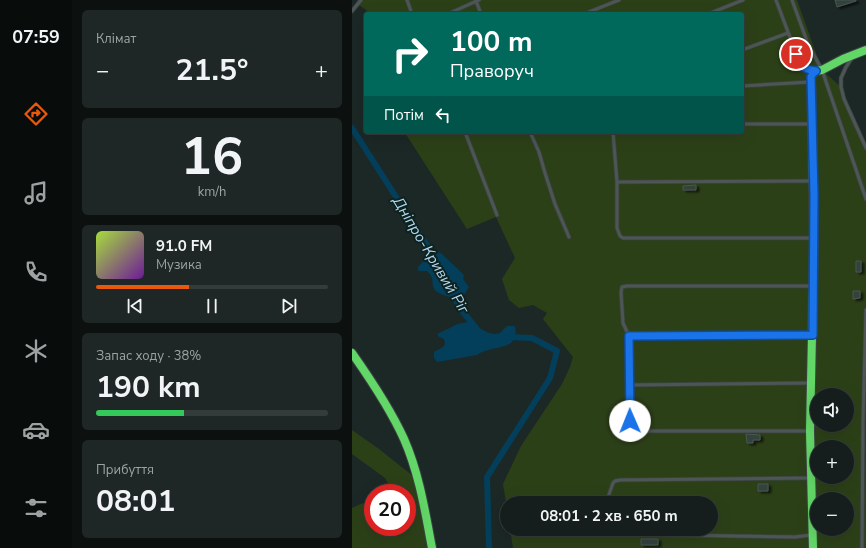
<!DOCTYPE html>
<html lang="uk">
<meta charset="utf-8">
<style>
body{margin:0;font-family:"Nunito Sans",sans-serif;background:#1e2725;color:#f1f3f6;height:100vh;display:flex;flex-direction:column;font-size:15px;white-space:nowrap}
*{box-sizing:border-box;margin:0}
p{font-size:13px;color:#9da2a3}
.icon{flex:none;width:22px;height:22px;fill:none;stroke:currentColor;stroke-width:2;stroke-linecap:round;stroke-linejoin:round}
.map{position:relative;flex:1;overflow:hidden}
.side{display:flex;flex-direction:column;gap:10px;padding:10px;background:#0c100f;width:280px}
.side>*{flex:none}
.banner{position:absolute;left:12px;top:12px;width:380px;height:122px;border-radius:4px;box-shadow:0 4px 16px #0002,0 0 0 1px #343c3b;background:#00695c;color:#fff;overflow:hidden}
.controls{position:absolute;left:458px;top:388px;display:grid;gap:8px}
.controls a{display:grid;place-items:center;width:44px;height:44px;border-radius:50%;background:#151e1c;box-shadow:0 4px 16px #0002,0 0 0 1px #343c3b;font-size:20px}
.speed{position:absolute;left:12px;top:484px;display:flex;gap:8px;font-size:20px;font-weight:700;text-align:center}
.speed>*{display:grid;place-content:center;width:52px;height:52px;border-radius:50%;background:#151e1c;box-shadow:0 4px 16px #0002,0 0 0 1px #343c3b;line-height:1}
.speed .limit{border:6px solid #d22;background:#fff;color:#111}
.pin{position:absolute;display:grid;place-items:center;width:34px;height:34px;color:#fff;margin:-17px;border:2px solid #fff;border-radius:50%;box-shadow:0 1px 4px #0007}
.me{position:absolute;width:44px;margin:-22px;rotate:359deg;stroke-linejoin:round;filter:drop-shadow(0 0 3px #0008)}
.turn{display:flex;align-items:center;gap:14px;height:84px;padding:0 20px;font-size:18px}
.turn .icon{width:52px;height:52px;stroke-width:2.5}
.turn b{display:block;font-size:28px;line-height:34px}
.then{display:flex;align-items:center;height:38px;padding:0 20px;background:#0003;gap:8px;font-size:15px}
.big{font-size:30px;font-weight:700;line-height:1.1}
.side .tile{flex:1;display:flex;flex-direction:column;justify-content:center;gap:6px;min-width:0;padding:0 14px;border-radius:6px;background:#1e2725}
.side .dial{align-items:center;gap:0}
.dial b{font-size:52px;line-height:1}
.song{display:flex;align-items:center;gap:12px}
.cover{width:48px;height:48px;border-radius:6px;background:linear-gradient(135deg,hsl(80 70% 55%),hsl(280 70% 35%))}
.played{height:4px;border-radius:2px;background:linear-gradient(90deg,#ea580c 40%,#343c3b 40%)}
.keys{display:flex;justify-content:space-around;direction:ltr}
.heat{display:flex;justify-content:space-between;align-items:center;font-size:22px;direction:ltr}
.charge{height:6px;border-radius:3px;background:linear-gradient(90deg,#34c759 38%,#343c3b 0)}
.trip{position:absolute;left:148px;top:496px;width:218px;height:40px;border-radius:20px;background:#151e1c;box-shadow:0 4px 16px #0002,0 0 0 1px #343c3b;font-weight:700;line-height:40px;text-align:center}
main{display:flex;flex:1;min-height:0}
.menu{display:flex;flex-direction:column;width:72px;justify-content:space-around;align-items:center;background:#080c0b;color:#9da2a3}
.menu .icon{width:28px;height:28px}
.menu .selected{color:#ea580c}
.menu b{font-size:18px;color:#f1f3f6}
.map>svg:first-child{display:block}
</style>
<main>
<nav class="menu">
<b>07:59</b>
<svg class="icon selected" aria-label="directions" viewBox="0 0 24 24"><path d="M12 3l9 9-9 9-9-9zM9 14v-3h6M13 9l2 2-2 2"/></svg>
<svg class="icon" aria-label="music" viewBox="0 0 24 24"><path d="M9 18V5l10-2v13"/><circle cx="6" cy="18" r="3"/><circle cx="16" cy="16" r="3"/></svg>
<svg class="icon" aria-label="phone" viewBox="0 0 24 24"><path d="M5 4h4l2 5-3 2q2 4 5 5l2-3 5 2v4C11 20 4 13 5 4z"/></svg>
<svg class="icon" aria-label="climate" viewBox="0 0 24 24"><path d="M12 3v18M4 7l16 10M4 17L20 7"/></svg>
<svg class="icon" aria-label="car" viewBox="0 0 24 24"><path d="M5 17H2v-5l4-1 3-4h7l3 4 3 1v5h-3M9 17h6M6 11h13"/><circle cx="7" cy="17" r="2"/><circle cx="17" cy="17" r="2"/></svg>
<svg class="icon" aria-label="filters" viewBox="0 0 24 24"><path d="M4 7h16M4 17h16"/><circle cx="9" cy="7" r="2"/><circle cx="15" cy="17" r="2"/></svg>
</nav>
<section class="side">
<div class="tile"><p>Клімат</p>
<div class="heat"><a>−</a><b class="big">21.5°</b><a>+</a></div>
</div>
<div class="tile dial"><b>16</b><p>km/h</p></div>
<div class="tile">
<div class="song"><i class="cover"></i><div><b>91.0 FM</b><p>Музика</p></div></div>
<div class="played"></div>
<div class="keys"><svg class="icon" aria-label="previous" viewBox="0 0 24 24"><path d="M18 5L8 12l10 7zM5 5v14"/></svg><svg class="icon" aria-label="pause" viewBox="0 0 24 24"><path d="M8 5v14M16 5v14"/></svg><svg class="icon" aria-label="next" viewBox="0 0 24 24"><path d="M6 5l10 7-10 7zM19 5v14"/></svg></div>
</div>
<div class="tile"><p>Запас ходу · 38%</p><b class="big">190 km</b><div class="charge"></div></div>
<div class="tile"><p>Прибуття</p><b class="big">08:01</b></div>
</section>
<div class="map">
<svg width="514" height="548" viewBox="0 0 514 548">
<defs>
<filter id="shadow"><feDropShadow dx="3" dy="2" stdDeviation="1" flood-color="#0009"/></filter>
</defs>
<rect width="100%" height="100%" fill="#1c2826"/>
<!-- green -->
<path fill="#2c4018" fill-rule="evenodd" d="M6,0H445L470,70L489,87L514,148V548H161L158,529H359V503H155V508L151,484L169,446L210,384L218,367L221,357L191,319L195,313L181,305L167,308L157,300L150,279L163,258L144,217L115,229L55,136L53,132H390V14H20L4,3ZM465,395H495V425H465ZM465,447H495V477H465ZM465,499H495V529H465Z
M0,430L27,449L66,480L80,548H0V508L11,503L21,510V527H55V493H36L37,485L33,478L0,454Z"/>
<!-- water -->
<path fill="#033f5b" d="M82,250L90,254L112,275L111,279L117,287L112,295L110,297C105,295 105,297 100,297C96,297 84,293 82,289C79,282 83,278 75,271H68L66,270V267Z
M116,322C126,324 136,338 148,333C150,331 153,328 155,326H163C168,353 140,344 125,355L85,362L82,358V352L91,347L93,344L92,339L87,337L85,334L106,324Z"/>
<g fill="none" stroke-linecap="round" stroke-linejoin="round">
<!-- canal -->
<path stroke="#033f5b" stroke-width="6" d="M0,128L83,258
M100,289L107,307L124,328
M137,548L135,477L198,378L205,351L180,338L156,337"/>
</g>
<!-- building -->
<path fill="#30423c" stroke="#4c5552" filter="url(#shadow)" d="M483,0H504V1L485,7Z
M344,185V190H331V186Z
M504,261H509V272H504Z
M501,291H508V298L501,299Z
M394,434L408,435V440H401V443H395Z
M406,484H416V491H406Z
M289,539H306V545H289Z"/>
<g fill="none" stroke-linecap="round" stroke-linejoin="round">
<defs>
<path id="lane" d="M55,0L60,14
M424,0L448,64L452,69L462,71
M440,0L456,44L470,70L514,199
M124,1L129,14
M0,11L9,0
M92,14L98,13L127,0
M232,14L267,0
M356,14L391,0
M390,50L436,33
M500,58L494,67L489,78V87L492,99L514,148
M390,86L458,82
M390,124H458
M113,132L145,215
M178,132L187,152L193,173L203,204L217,237
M261,132L265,182V228L268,236L271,238H460
M265,182L461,181
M277,336L459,335
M277,385L457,383
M456,431H291C284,430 281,427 278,421L277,336L271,323L269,292L270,287L275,286H459
M254,503L261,483L263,481L268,480L459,478
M248,529L252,533L257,534L443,537L459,535
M510,548L511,423L514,310"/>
<path id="fast" d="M0,353C19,380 38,408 52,439C67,473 73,511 80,548
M461,548L458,431L462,238L459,77L461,73L464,71L470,70L491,59L514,50"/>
</defs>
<!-- lane casing -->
<use href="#lane" stroke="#3a4442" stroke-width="4.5"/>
<!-- fast casing -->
<use href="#fast" stroke="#3a4442" stroke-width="10"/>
<!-- lane -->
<use href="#lane" stroke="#4e5655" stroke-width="3"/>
<!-- fast -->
<use href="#fast" stroke="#63d668" stroke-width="8"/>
</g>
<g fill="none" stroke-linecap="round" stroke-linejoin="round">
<defs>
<path id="route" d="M278,421L277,336L461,335L462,195L459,77L461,73L464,71C450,69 449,66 444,54"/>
</defs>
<!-- route casing -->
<use href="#route" stroke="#114b97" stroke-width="10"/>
<!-- route -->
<use href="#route" stroke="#1a73e8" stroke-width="7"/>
</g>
<g text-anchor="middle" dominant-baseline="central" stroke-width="4" stroke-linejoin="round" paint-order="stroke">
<!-- water labels -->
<g font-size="15" font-style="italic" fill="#b4d8f1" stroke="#0e221f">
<text transform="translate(79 255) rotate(59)">Дніпро-Кривий Ріг</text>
</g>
</g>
</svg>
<div class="controls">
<a><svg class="icon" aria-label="sound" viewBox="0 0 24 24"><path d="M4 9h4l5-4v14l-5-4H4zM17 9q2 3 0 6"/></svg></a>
<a>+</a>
<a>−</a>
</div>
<div class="speed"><div class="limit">20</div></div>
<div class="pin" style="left:444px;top:54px;background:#d93025"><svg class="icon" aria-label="arrive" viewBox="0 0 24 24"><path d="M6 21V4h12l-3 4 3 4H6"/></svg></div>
<svg class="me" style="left:278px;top:421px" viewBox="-20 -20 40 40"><circle r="19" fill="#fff"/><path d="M0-13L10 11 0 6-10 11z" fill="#1a73e8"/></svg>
<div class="trip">08:01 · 2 хв · 650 m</div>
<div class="banner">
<div class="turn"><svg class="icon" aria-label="right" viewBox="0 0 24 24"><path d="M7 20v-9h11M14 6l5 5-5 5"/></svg><div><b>100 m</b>Праворуч</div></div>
<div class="then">Потім<svg class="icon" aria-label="left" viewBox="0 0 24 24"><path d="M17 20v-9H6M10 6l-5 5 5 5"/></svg></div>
</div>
</div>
</main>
